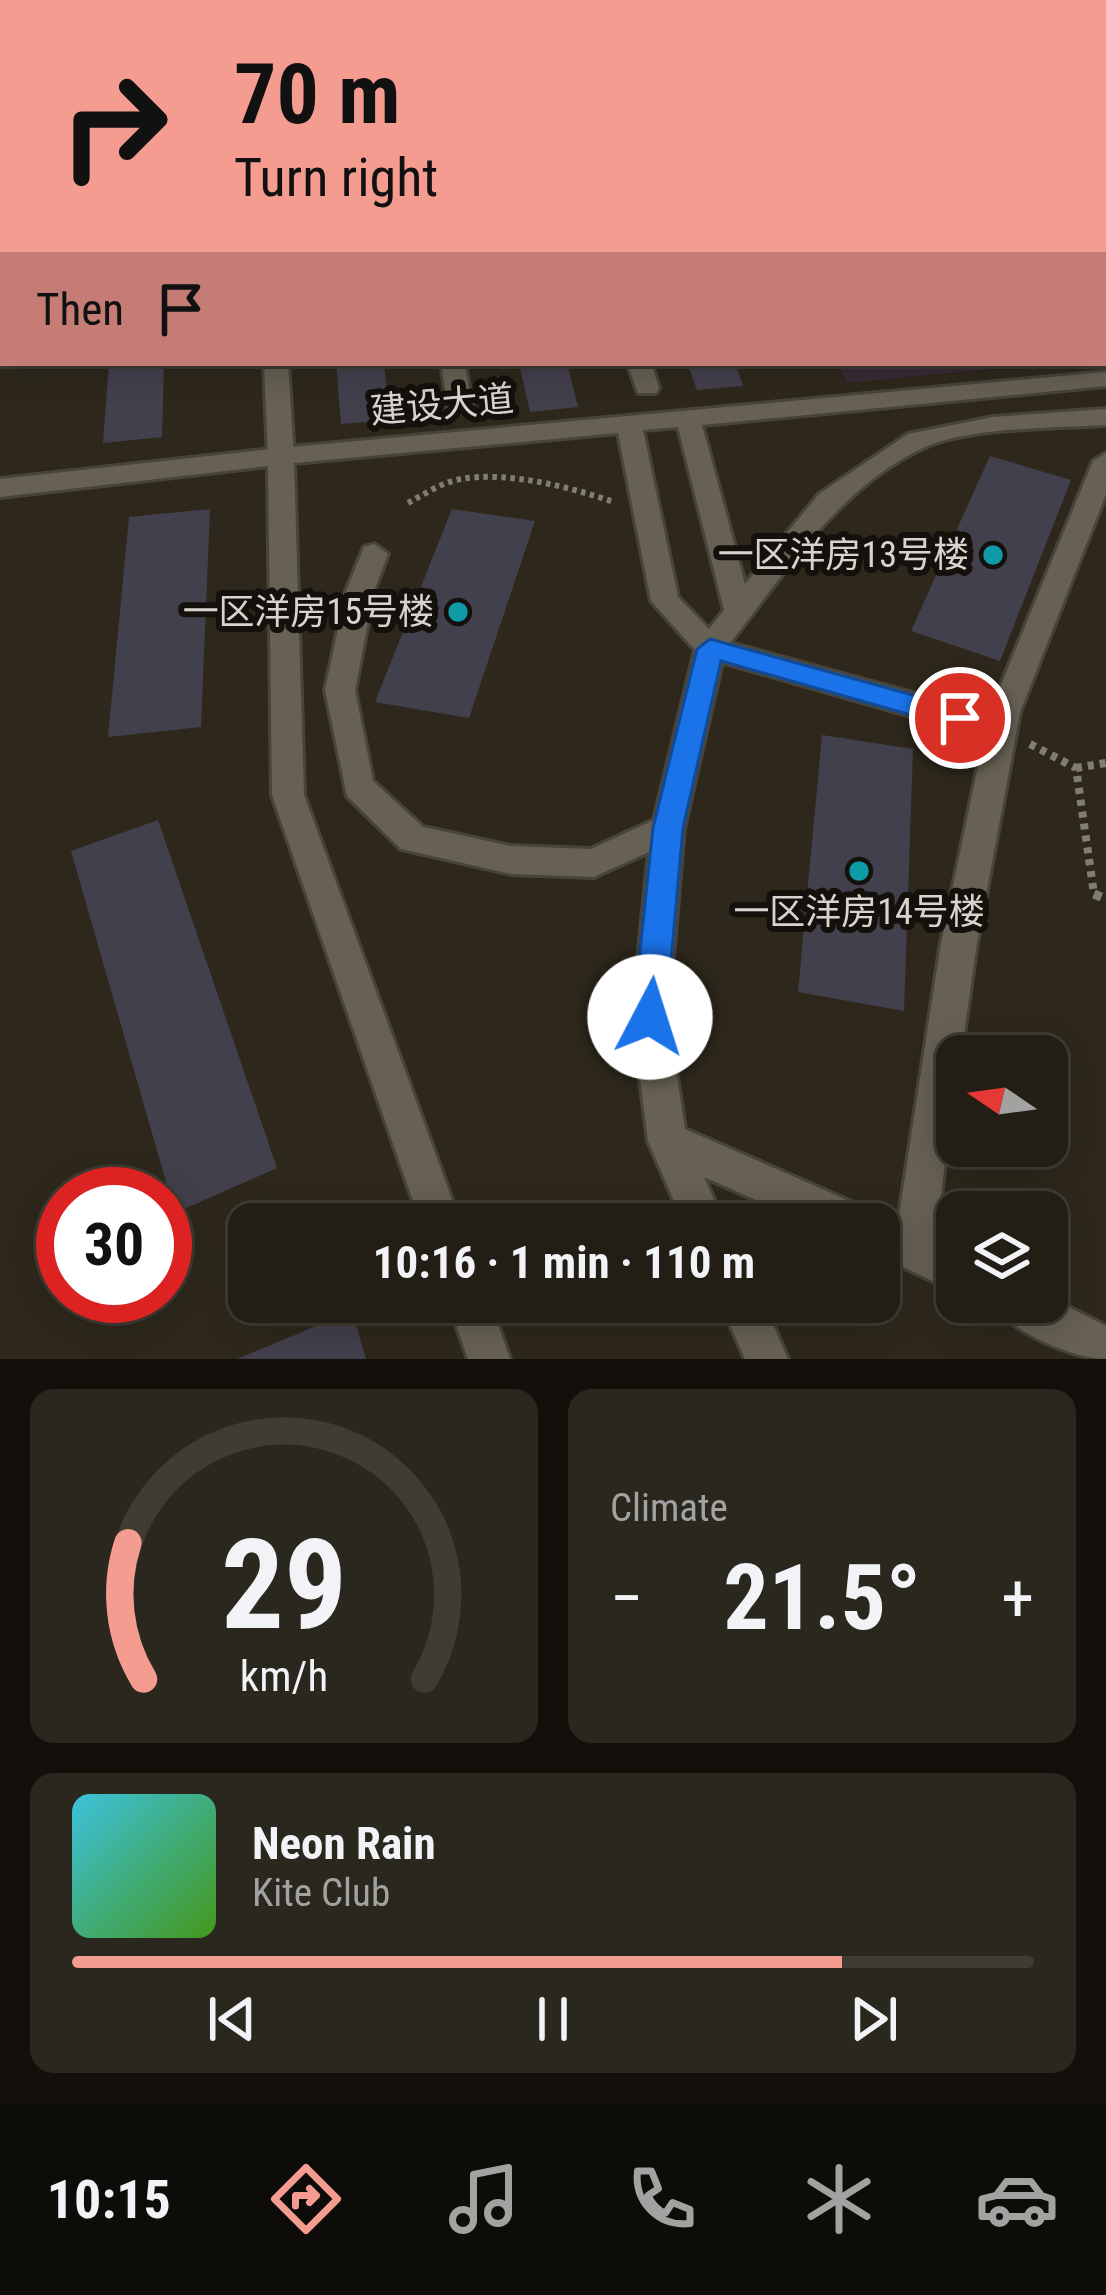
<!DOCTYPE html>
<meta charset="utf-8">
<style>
body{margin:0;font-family:"Roboto Condensed","Noto Sans SC",sans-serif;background:#2a271e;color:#f1f3f6;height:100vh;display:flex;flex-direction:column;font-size:45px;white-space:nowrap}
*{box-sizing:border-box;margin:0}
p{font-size:39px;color:#a2a2a0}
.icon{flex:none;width:66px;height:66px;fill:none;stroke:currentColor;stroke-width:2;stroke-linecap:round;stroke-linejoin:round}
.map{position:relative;height:1359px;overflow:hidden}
.drawer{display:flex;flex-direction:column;gap:30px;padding:30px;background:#13100c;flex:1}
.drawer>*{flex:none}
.top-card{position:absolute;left:0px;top:0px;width:1107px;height:366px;box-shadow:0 6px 30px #0003,0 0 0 3px #3f3c34;background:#f59c91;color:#111;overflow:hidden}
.needle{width:78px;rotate:283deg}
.fabs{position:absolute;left:936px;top:1035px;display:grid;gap:24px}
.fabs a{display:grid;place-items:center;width:132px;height:132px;border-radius:24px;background:#221e15;box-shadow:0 6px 30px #0003,0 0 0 3px #3f3c34;font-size:60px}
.speed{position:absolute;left:36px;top:1167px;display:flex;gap:24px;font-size:60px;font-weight:700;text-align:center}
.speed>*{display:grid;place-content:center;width:156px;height:156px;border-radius:50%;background:#221e15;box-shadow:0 6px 30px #0003,0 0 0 3px #3f3c34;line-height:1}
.speed .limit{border:18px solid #d22;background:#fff;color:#111}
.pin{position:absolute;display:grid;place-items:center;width:102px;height:102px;color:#fff;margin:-51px;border:6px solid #fff;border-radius:50%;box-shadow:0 3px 12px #0007}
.me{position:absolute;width:132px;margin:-66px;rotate:5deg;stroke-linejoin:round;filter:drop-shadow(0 0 9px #0008)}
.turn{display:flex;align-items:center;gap:42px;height:252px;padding:0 36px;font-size:54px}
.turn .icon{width:156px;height:156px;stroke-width:2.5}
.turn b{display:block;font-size:84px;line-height:102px}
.then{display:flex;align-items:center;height:114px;padding:0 36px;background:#0003;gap:24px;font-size:45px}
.big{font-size:90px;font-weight:700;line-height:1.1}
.drawer .tile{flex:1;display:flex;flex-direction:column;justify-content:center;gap:18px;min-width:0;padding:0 42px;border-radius:24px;background:#2a271e}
.drawer .dial{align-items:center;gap:0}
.dial svg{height:312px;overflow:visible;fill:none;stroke:#3f3c34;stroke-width:7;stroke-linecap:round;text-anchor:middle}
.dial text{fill:#f1f3f6;stroke:none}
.song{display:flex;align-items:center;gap:36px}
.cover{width:144px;height:144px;border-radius:18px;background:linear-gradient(135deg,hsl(190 70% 55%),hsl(100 70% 35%))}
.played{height:12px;border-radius:6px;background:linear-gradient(90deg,#f59c91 80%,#3f3c34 80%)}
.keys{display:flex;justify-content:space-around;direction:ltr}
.heat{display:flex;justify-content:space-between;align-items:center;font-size:66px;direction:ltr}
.drawer .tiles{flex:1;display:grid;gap:30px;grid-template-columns:1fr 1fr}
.tile:last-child{grid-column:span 2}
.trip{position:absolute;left:228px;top:1203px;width:672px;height:120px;border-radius:24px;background:#221e15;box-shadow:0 6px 30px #0003,0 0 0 3px #3f3c34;font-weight:700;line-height:120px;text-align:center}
.tabs{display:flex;height:192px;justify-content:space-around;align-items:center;background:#0e0c08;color:#a2a2a0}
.tabs .icon{width:84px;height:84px}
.tabs .current{color:#f59c91}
.tabs b{font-size:54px;color:#f1f3f6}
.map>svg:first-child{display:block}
</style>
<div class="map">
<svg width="1106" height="1359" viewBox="0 0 1106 1359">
<rect width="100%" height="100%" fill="#2e281c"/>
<!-- education -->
<path fill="#3a2b36" d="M838,363H1052L847,383Z"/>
<!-- building -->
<path fill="#43404d" d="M109,363H164L162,437L103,443Z
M336,363H384L390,420L341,424Z
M519,363H567L578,407L530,412Z
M687,363H735L743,386L697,390Z
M990,456L1071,480L1000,661L911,631Z
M210,509L201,727L108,737L129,517Z
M452,509L535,521L469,718L375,702Z
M822,735L913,749L904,1011L798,992Z
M158,820L277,1168L175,1213L71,851Z
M352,1311L366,1359H237Z"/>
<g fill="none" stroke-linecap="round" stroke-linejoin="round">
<defs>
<path id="minor" d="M387,0H405L406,3H388Z
M513,0H531L532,3H514Z
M640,0H658L660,3H642Z
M784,0H802L804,3H786Z
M898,0H916L918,3H900Z
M1022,0H1041L1043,3H1025Z
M1104,76L1106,77V91L1104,90Z
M441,363H465L472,407L469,412H451L448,407Z
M627,363H651L659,388L656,393H638Z
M1106,372V386L702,425L745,584L819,494L908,434L993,417L1106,409V425C1057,428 967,427 923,448C838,488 787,571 730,643L989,714L1093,461L1106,453V494L1020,712L976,949L961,1056H957L936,1240L957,1250V1293L879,1255V1224H810L704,1177L725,1224H684L648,1141L632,1017L649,852L594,877L511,874L401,849L347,796L325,690L346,591L364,547L374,544L388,554L374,591L355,690L373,781L423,827L511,846L591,849L654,820L695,650L651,601L618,433L294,463L304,795L461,1224H421L272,795L268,466L0,497V479L281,448ZM678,427L724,610L709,629L678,597L643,430ZM722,662L984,737L940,949L898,1222L879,1214L873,1216L870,1210L685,1129L668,1017L684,828Z
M1047,1296L1106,1326V1359C1075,1359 1006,1331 994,1302H1047Z
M448,1302H490L510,1359H468Z
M720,1302H763L788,1359H745Z"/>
<path id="tertiary" d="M244,0H262V3H244Z
M264,363H288L294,456L281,464L268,456Z"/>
</defs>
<!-- minor casing -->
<use href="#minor" stroke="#48443a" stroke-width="6"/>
<!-- tertiary casing -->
<use href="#tertiary" stroke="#48443a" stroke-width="6"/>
<!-- path-far2 -->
<path stroke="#827d73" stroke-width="6" stroke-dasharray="4.5 4.5" stroke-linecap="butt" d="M408,503C425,494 442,482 461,479C508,471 570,487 614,502"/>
<!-- path-far1 -->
<path stroke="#827d73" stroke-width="8" stroke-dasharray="6 6" stroke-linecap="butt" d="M1030,744L1076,768L1094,894L1100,897
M1076,768L1106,763"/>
<!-- path -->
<path stroke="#827d73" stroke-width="9" stroke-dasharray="8 8" stroke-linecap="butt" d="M1094,894L1106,899"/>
<!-- minor -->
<use href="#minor" fill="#676154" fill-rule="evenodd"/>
<!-- tertiary -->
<use href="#tertiary" fill="#676154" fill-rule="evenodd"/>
</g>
<!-- route -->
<path fill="#1a73e8" stroke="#114b97" stroke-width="3" d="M710,639L960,708L974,718L960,729L721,661L683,828L666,1017L662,1027L650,1032L638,1027L633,1017L653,828L697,649Z"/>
<!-- markers -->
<g fill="#0f9aa8" stroke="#14110c" stroke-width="4.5">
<circle cx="993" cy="555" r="12"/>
<circle cx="458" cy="612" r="12"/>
<circle cx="859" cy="871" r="12"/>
</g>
<g text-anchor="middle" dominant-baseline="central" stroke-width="12" stroke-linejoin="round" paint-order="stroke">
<!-- street labels -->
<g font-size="36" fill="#d8d4cd" stroke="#14110c">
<text transform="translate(442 405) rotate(-5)">建设大道</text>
</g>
<!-- poi labels -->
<g font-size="36" fill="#d8d4cd" stroke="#14110c" text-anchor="end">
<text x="969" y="555">一区洋房13号楼</text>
<text x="434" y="612">一区洋房15号楼</text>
<text x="859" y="912" text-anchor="middle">一区洋房14号楼</text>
</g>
</g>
</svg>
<div class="fabs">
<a><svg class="needle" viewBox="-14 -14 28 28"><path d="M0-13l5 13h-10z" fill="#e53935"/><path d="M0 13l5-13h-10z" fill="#a2a2a0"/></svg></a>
<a><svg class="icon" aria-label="layers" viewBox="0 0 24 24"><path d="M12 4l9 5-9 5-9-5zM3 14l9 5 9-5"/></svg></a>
</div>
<div class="speed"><div class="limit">30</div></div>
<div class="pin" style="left:960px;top:718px;background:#d93025"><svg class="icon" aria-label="arrive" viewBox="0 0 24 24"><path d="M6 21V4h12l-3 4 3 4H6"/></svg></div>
<svg class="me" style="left:650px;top:1017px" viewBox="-20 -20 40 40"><circle r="19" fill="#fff"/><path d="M0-13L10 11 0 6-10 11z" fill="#1a73e8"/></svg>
<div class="trip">10:16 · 1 min · 110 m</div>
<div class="top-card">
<div class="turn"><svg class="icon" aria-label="right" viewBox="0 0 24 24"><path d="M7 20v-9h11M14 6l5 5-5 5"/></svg><div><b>70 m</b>Turn right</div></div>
<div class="then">Then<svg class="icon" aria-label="arrive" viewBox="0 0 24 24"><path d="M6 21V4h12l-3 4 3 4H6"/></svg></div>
</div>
</div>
<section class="drawer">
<div class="tiles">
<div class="tile dial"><svg viewBox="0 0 100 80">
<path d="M14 69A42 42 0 1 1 86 69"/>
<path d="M14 69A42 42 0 0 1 10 34" stroke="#f59c91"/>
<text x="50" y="56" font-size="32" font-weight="700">29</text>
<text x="50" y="72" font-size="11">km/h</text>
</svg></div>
<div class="tile"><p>Climate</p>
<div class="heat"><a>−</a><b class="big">21.5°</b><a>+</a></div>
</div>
<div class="tile">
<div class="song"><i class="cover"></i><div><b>Neon Rain</b><p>Kite Club</p></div></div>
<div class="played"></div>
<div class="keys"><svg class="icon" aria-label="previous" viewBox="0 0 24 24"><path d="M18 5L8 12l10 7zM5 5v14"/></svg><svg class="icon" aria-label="pause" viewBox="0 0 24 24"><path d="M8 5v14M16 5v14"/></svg><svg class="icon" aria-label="next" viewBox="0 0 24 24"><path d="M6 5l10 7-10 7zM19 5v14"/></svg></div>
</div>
</div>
</section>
<nav class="tabs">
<b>10:15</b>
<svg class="icon current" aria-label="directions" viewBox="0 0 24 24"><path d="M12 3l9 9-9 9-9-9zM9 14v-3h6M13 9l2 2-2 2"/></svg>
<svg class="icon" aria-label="music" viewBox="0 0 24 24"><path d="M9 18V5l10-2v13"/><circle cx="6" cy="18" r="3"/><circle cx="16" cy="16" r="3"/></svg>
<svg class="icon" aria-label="phone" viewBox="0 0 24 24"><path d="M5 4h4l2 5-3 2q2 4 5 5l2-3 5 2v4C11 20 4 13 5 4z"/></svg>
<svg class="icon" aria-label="climate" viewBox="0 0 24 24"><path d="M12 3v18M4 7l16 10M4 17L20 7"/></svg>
<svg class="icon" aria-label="car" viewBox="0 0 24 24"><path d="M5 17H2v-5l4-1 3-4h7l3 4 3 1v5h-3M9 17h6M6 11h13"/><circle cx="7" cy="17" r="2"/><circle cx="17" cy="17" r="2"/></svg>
</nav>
